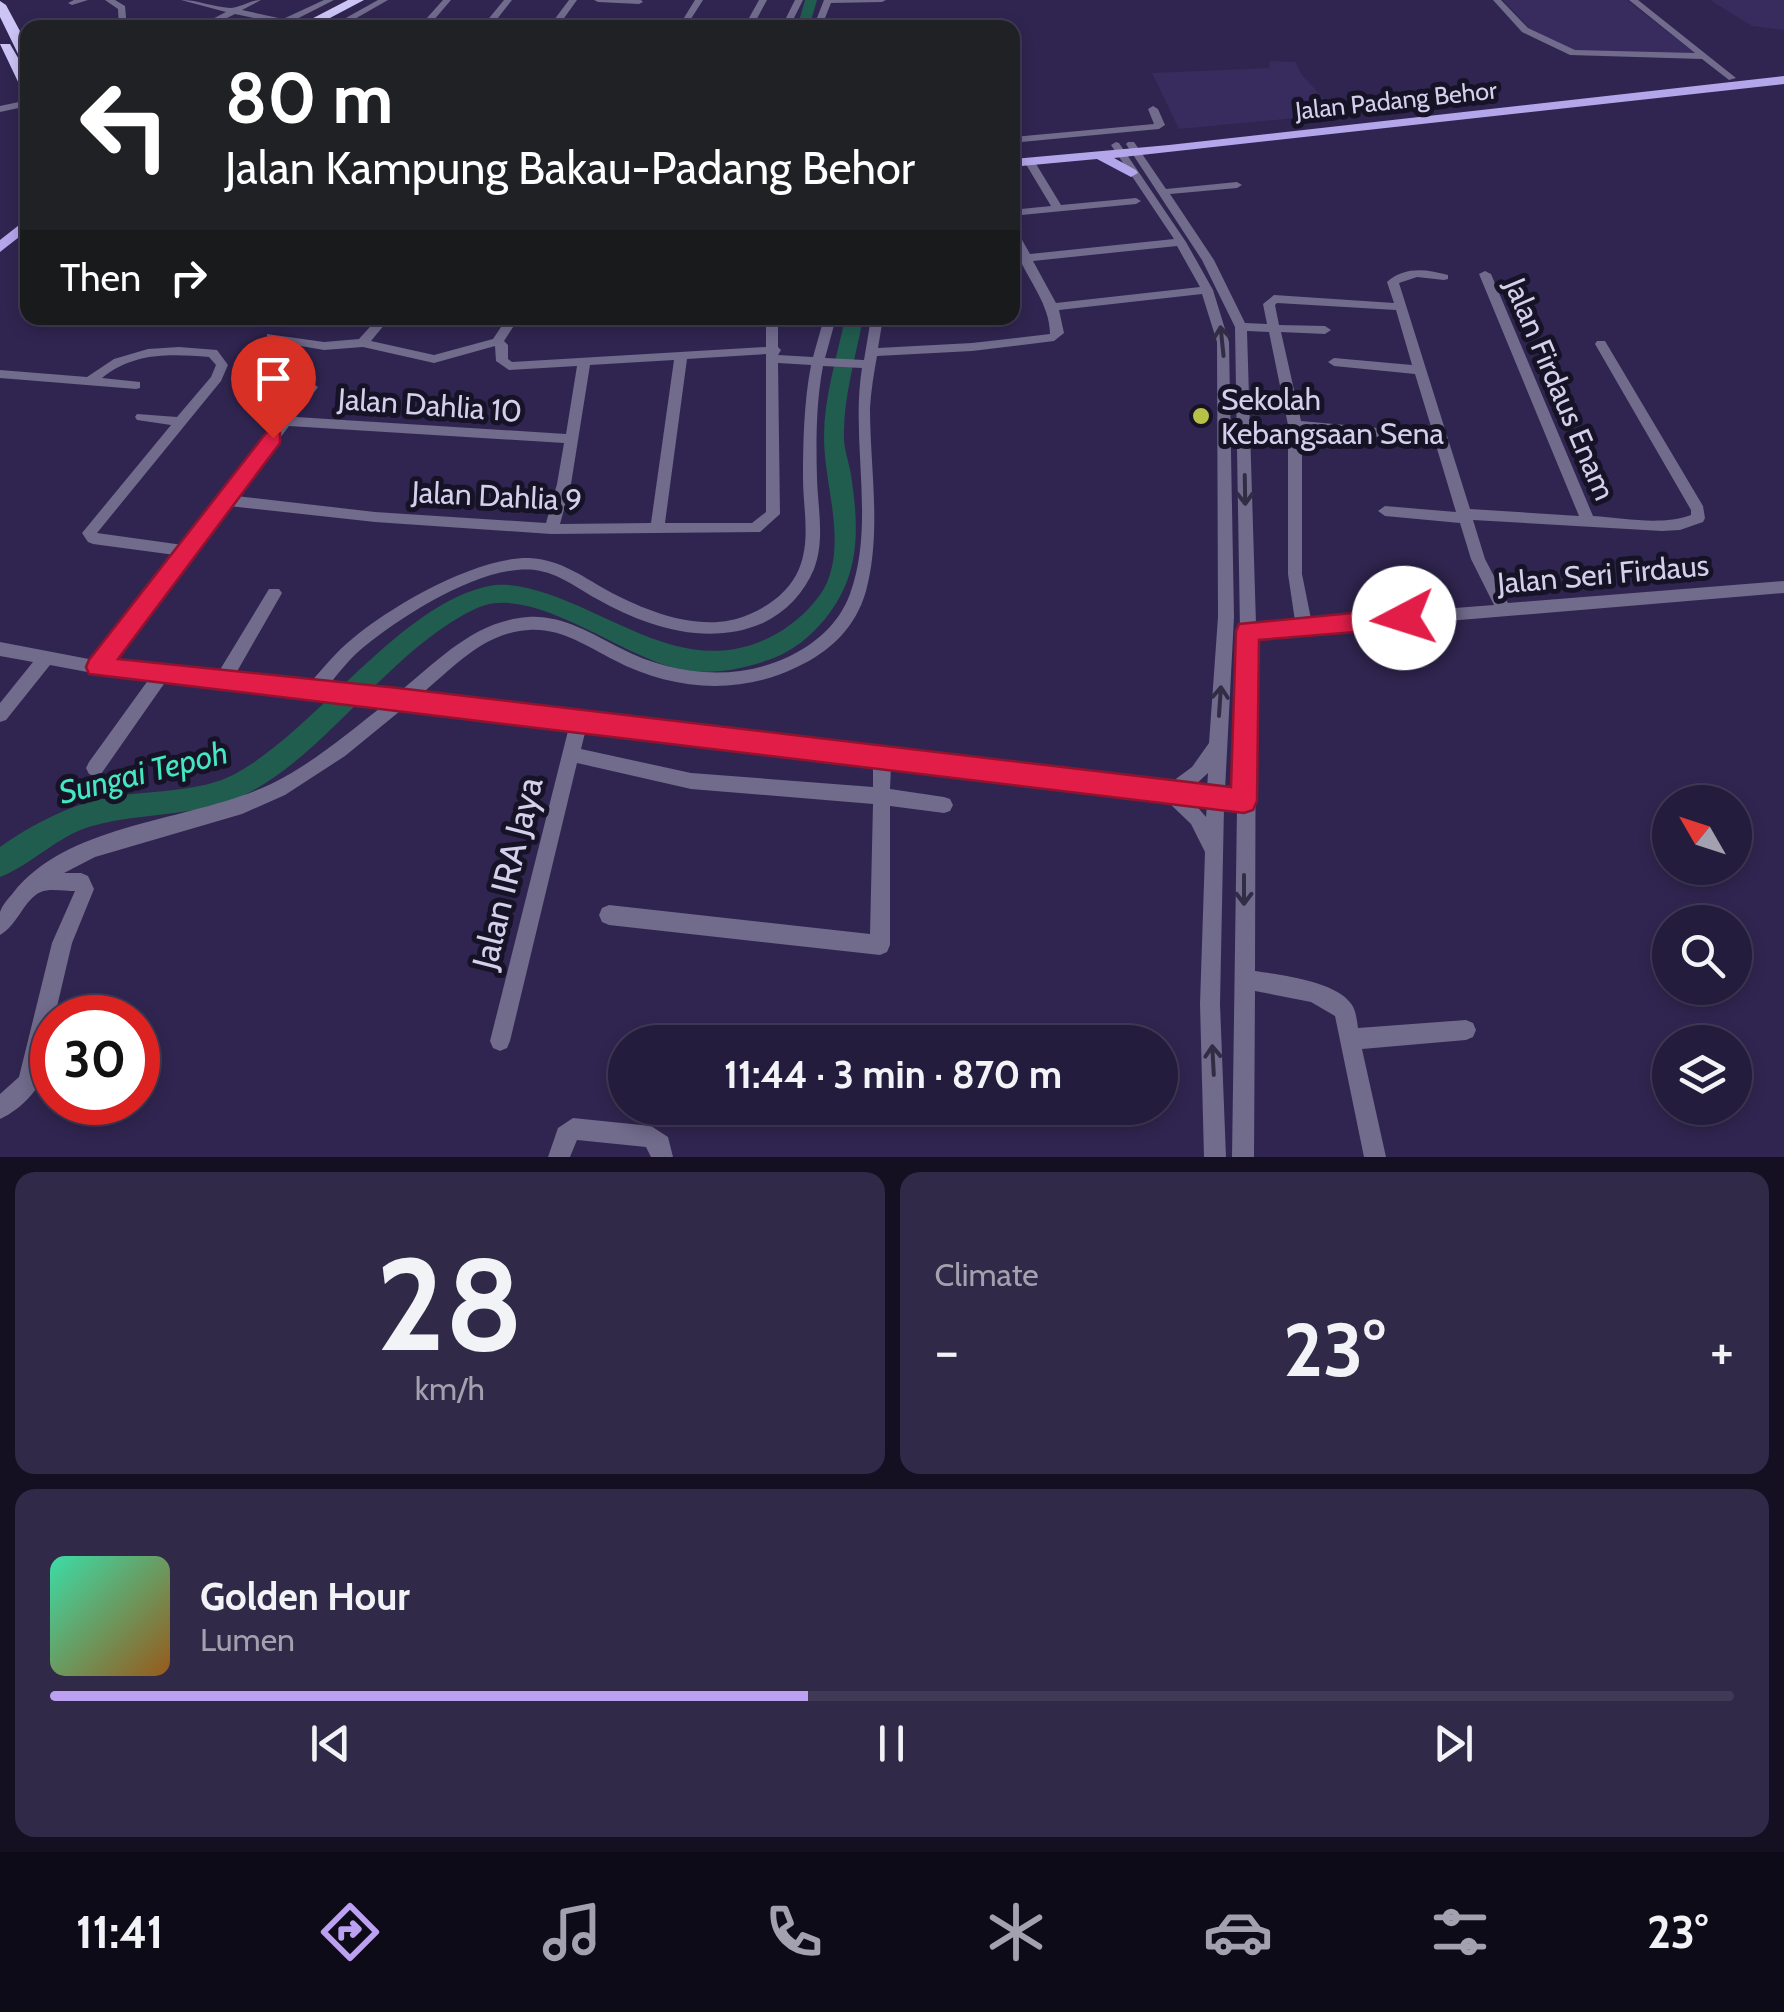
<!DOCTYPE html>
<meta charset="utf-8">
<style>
body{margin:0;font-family:Cabin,sans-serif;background:#302947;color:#f1f3f6;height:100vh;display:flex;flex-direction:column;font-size:38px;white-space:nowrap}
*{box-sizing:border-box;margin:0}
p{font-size:32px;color:#a3a1af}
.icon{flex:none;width:55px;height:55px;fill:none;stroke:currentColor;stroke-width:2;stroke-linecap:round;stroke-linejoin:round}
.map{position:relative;height:1157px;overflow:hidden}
.sheet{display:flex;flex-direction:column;gap:15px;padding:15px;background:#140f21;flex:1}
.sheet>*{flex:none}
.guide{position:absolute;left:20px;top:20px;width:1000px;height:305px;border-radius:20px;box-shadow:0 5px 15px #0003,0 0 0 2px #413a56;background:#202124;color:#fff;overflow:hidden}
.needle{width:65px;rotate:309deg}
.controls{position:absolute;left:1652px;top:785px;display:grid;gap:20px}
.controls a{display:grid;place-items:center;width:100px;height:100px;border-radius:50%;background:#241c3c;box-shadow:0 5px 15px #0003,0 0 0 2px #413a56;font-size:50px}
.speed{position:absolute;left:30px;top:995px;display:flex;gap:20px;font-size:50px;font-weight:700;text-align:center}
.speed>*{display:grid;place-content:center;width:130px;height:130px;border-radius:50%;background:#241c3c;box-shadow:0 5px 15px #0003,0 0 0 2px #413a56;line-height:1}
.speed .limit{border:15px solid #d22;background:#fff;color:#111}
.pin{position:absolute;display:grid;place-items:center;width:85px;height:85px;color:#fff;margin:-102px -42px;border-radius:50% 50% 50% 0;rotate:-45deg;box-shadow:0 0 10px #0007}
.pin .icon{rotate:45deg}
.me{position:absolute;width:110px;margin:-55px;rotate:265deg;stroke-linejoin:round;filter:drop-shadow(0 0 8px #0008)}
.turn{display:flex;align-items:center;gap:35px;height:210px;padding:0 40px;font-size:45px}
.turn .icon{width:130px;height:130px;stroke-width:2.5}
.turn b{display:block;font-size:70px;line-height:85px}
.then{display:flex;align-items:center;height:95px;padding:0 40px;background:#0003;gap:20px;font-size:38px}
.big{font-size:75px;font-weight:700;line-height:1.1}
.sheet .tile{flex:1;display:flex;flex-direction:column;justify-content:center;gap:15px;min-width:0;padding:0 35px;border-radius:20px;background:#302947}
.sheet .dial{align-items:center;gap:0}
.dial b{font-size:130px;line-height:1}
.song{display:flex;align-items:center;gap:30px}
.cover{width:120px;height:120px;border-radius:15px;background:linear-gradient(135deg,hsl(160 70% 55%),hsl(30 70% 35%))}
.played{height:10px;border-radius:5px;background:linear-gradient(90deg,#bca0f2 45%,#413a56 45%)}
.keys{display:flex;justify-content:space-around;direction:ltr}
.heat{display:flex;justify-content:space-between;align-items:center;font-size:55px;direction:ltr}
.sheet .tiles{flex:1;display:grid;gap:15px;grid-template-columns:1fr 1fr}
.tile:last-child{grid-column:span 2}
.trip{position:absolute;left:608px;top:1025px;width:570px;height:100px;border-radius:50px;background:#241c3c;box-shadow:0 5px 15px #0003,0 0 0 2px #413a56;font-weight:700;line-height:100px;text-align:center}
.tabs{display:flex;height:160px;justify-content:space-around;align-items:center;background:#0e0b18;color:#a3a1af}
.tabs .icon{width:70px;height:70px}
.tabs .on{color:#bca0f2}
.tabs b{font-size:45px;color:#f1f3f6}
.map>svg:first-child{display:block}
</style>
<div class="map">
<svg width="1784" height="1157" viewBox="0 0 1784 1157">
<rect width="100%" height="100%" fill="#302550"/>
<!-- built -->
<path fill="#382b5d" d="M1503,0H1627L1696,54L1576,51L1530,29Z
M1710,0H1784V30L1752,26Z
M1270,61L1296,62L1301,74L1338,114L1179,129L1152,73L1269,68Z"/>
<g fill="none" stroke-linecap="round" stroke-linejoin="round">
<!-- river -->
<path fill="#205d4e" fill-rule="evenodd" d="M805,0H817L809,28H797Z
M845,318H863C856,357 843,397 844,438C844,450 849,462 851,475C859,528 861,575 825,619C811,636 793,651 771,659C740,670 708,676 675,668C620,655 531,583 477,608C393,647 334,745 254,790C205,818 145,811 92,826C57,836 33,864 0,877V847C33,824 69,805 109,797C149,790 199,793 235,774C316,730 400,604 489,586C508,582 530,588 548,594C624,620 694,680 776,634C795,624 820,601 828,580C845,535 824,483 824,437C824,397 837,357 845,318Z"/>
<!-- minor -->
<path fill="#716b8c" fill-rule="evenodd" d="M74,0H88L72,5L68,3Z
M105,0H115L125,6L127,28H119L118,9Z
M181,0C198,0 213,7 230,8C240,8 249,0 261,0L242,10L283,19L324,0H334L279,28L271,26L276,23L235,14L207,28H195L226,12Z
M378,0H388L339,28H328Z
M443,0H451L427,28H418Z
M504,0H512L490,28H481Z
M569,0H577L557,28H548Z
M594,0H641L643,2L639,4L598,2Z
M695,0H703L689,22L744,27L759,0H767L752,28H698L627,22L623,20L627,18L682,21Z
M795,0H803L789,28H781Z
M824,0H886L882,2L831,3L821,28H813Z
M1493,0H1501L1528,28L1575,50L1695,53L1629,0H1638L1736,78L1729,80L1702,59L1570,55L1522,32Z
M28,100V106L0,112V106Z
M1153,106L1158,109L1165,125L1159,129L1012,143V137L1154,124L1148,109Z
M1116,142L1119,143L1186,242L1213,290L1229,342L1234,617L1225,790L1238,792L1240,631L1235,327L1202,260L1126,144L1128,142H1134L1166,189L1237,182L1242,185L1237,188L1170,194L1214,260L1245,323L1267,324L1263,304L1274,295L1394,303L1387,282C1404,266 1427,269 1448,275V279L1444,280L1417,277L1399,283L1470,509L1579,516L1479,274L1485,271L1491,274L1593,516C1624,518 1661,526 1691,515V510L1595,344L1597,341H1605L1703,506L1705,518L1703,522L1680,530L1662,531L1473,520L1485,559L1508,603L1784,581V593L1256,637L1255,971C1280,975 1337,981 1352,1005C1356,1011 1357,1021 1358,1028L1466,1020L1473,1023L1476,1030L1473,1037L1466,1040L1362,1049L1386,1157H1364L1335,1016L1311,1002L1255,991L1254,1157H1232L1237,808L1224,807L1220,1004L1226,1157H1204L1200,1004L1205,852L1191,824L1166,800L891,766L890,789L944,797L950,799L953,805L950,811L944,813L890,806V945L887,952L880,955L609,925L602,922L599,915L602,908L609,905L870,934L873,804L691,789L577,763L510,1041L507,1048L500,1051L493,1048L490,1041L569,727L405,707L345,756L285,795L242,814L95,857L64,873H81L88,876L94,889L72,943L39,1083C33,1097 14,1113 0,1119V1094L19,1077L52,943L75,891C65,891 49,888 41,892C25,898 17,926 0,935C0,928 0,918 0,912C2,905 9,898 13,893C70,821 192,822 271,784C312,764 348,733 384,705L166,681L101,774L95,776L89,774L86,768L89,762L149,679L98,674L50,665L6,720L0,722V703L33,662L0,656V642L94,660L175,555L93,544L88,542L82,533L171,425L137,420L135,417L137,414L177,417L211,377L216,365L209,357C171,354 134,352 102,378L140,382V388L136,389L0,378V370L87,377L114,359L148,349L179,347L217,350L228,365L221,381L97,533L183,545L308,384L312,383L318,387L296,417L566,434L577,366L509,370L496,361L495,346L434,363L363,347L324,350L271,341L267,340V334L324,342L359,339L378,318H390L371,341L434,355L493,339L507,318H519L504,341L508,345V359L512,362L766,347V318H778V347L781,350L778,355L813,357L824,318H836L825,358L864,360L871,318H883L878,348L972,343L1050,334C1050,295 1012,266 1012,228L1017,231L1030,254L1174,239L1111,145ZM1177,246L1200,287L1056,303L1033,261ZM1202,294L1217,342L1218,617L1209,743L1192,767L1169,784L420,695C455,667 482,633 529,630C561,628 586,646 614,660C671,690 738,696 797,667C830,652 856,627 866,591C882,531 870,469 870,408C871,390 874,373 877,356L972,351L1054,341L1064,333L1059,310ZM1277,303L1396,310L1412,365L1334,358L1328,362L1334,366L1415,374L1433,433L1301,421L1281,332L1325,334L1331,330L1325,326L1279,325L1275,305ZM1247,331L1269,332L1288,425V574L1295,621L1256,624ZM766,354V512L752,523H665L687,359ZM674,360L651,523L560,524L571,484L590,365ZM778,363L811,365C804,402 803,441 803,478C803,508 811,540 799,569C790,590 771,605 750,614C706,634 653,614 612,593C586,579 561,559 529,558C477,557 392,605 352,639C336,652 324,667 310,683L235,675L282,593L279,589H269L218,673L163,665L111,662L229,506L375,522L551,534L760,532L780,514ZM823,366L862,368C850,442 876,522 850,594C839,624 815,644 788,657C734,682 672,675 620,648C590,633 562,615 528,617C474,621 439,660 399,692L329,685C340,671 351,657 365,646C405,614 483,564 535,570C558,573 577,588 597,599C646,627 708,647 763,623C786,612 804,593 814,569C825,540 818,509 817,479C816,442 816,403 823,366ZM289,426L564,443L557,484L546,523L375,512L236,496ZM1302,430L1435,442L1456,512L1385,506L1378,511L1385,516L1460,523L1471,559L1494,605L1311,619L1302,574ZM586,729L873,764V787L691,773L581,749ZM1208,773L1207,788L1193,787ZM1194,803L1207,805L1206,817Z
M1025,159H1033L1061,205L1136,198L1141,201L1136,204L1012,216V210L1051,206L1024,161Z
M573,1118L651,1126L668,1137L673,1157H651L646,1147L577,1140L570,1157H548L558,1128Z"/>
<!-- major -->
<path fill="#b3a6ea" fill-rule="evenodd" d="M1784,76V84L1114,158L1136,170L1138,173L1131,177L1097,159L1012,167V159L1169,145Z
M28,218V230L0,252V240Z"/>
<!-- highway -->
<path fill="#ccc4f4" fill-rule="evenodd" d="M348,0H364L311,28H294Z
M0,1L6,5L28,46V64L21,60L0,17Z
M0,44H10L28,75V92L21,88Z"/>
</g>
<!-- one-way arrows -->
<defs><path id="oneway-shaft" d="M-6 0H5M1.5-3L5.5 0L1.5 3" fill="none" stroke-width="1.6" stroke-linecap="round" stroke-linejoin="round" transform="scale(2.5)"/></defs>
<g stroke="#322d45">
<use href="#oneway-shaft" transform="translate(1222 341) rotate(-96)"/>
<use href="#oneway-shaft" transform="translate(1245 490) rotate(89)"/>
<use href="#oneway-shaft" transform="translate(1220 701) rotate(-86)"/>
<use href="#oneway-shaft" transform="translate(1244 890) rotate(90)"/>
<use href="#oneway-shaft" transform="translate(1213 1060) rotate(-93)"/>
</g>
<!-- route -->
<path fill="#e11d48" stroke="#92132f" stroke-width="2.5" d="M273,431L280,433V443L118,659L398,688L1231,787L1236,631L1239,624L1404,608L1412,611L1415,618L1412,625L1404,628L1259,640L1257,801L1253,810L1244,813L89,674L86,667L89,660L266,433Z"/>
<!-- markers -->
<circle fill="#b8c147" stroke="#171326" stroke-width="4" cx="1201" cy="416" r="10"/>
<g text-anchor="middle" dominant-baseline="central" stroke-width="10" stroke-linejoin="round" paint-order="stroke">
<!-- far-street labels -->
<g font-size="25" fill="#d4cfeb" stroke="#171326">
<text transform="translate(1396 100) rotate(-6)">Jalan Padang Behor</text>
</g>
<!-- street labels -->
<g font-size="30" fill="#d4cfeb" stroke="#171326">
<text transform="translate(1560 389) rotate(67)">Jalan Firdaus Enam</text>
<text transform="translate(430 405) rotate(4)">Jalan Dahlia 10</text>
<text transform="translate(497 496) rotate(3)">Jalan Dahlia 9</text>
<text transform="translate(1603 574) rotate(-5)">Jalan Seri Firdaus</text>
</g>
<!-- poi labels -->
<g font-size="30" fill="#d4cfeb" stroke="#171326" text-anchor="start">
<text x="1221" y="399">Sekolah<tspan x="1221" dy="34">Kebangsaan Sena</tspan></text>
</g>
<!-- water labels -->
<g font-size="32" font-style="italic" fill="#44e7c0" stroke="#171326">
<text transform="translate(143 772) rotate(-14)">Sungai Tepoh</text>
</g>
<!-- near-street labels -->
<g font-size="35" fill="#d4cfeb" stroke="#171326">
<text transform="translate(507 873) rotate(-76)">Jalan IRA Jaya</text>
</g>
</g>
</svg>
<div class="controls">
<a><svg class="needle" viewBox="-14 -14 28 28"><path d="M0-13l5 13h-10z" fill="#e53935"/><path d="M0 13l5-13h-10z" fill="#a3a1af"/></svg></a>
<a><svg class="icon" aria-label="search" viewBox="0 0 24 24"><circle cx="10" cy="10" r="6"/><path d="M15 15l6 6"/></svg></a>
<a><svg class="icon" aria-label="layers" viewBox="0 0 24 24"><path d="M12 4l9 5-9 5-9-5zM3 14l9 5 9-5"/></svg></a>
</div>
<div class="speed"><div class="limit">30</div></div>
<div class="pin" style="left:273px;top:438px;background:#d93025"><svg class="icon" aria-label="arrive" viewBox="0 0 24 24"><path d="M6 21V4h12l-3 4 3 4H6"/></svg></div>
<svg class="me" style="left:1404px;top:618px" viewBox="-20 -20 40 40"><circle r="19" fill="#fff"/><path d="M0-13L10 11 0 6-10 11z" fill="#e11d48"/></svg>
<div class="trip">11:44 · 3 min · 870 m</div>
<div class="guide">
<div class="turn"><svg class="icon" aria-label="left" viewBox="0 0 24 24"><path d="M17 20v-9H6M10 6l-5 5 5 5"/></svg><div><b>80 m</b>Jalan Kampung Bakau-Padang Behor</div></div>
<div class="then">Then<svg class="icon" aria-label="right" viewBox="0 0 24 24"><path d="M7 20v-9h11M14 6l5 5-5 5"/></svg></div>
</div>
</div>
<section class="sheet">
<div class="tiles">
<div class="tile dial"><b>28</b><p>km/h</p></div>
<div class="tile"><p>Climate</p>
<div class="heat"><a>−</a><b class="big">23°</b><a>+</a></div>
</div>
<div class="tile">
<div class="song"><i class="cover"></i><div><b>Golden Hour</b><p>Lumen</p></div></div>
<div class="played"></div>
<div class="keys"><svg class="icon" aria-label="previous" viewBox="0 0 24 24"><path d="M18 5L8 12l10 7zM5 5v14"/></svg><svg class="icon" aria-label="pause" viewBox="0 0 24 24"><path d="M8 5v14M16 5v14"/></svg><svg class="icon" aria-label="next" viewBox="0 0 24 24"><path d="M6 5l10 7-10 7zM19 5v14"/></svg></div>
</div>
</div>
</section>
<nav class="tabs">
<b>11:41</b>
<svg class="icon on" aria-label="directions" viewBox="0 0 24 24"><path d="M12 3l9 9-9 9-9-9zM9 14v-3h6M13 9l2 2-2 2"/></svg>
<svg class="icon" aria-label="music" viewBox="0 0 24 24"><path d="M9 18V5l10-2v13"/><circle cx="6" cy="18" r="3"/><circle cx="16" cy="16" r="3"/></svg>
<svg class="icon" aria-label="phone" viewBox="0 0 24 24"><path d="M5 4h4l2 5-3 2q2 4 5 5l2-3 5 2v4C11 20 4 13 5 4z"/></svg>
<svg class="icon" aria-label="climate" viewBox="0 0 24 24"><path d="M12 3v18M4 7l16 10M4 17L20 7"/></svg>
<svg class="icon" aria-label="car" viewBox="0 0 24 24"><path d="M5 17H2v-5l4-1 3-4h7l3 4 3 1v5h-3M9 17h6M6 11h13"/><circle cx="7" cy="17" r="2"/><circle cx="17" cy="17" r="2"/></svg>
<svg class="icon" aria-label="filters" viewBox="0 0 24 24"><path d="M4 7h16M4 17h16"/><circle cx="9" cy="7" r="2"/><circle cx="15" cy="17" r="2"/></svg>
<b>23°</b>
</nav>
